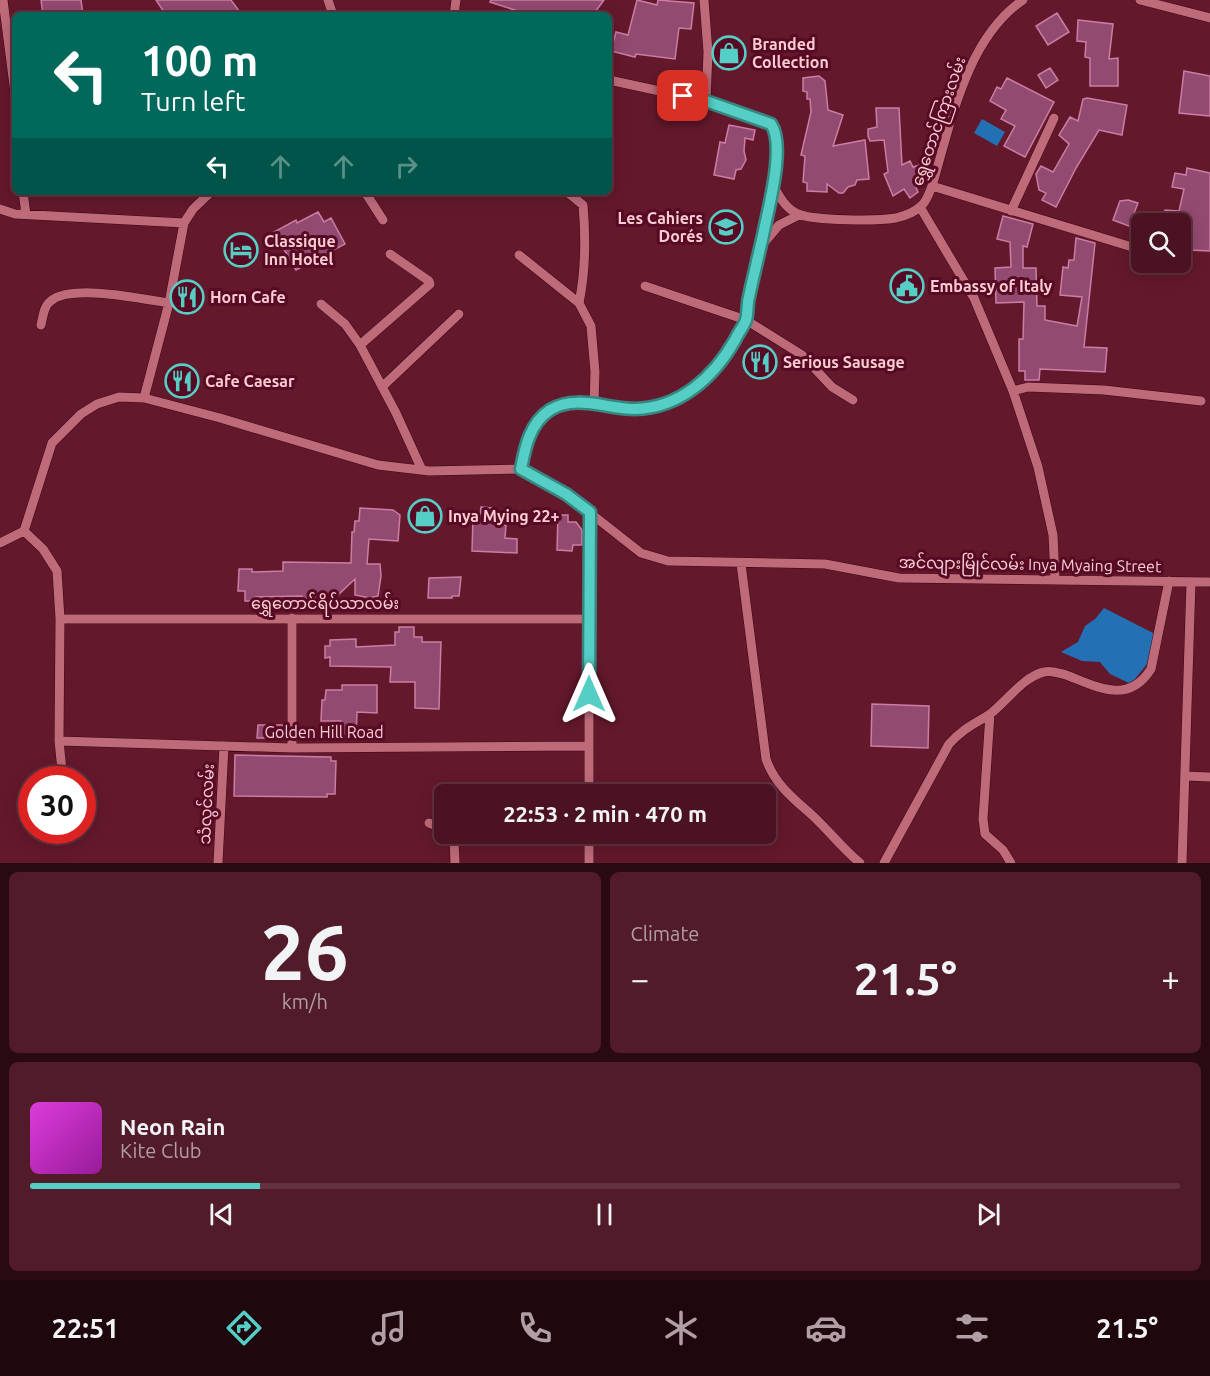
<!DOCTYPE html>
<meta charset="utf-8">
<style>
body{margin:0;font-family:Ubuntu,"Noto Sans Myanmar",sans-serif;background:#521b2a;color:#f1f3f6;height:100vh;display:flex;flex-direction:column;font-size:22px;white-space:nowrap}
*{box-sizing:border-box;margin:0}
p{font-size:20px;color:#b29ea5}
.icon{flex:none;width:33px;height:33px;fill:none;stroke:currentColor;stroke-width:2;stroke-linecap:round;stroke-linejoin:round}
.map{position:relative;height:863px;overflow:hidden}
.sheet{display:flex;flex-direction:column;gap:9px;padding:9px;background:#290a12;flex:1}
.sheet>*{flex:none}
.hud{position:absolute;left:12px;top:12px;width:600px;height:183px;border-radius:9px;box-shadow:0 3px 15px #0003,0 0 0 2px #62323f;background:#00695c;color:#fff;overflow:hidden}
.buttons{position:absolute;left:1131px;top:213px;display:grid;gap:12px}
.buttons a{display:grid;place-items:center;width:60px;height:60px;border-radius:9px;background:#4b1221;box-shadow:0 3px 15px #0003,0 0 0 2px #62323f;font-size:30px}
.speed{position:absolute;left:18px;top:766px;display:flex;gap:12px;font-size:30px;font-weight:700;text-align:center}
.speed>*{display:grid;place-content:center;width:78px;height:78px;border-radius:50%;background:#4b1221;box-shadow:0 3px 15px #0003,0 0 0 2px #62323f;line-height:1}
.speed .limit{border:9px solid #d22;background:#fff;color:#111}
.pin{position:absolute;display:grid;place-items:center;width:51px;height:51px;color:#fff;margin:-26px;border-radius:12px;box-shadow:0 3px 9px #0006}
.me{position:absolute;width:66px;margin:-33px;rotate:0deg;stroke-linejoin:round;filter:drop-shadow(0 0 4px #0008)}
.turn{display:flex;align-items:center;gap:21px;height:126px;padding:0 30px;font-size:27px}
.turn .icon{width:78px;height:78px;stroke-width:2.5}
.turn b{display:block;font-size:42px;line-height:51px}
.lanes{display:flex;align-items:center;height:57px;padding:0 30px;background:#0003;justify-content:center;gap:30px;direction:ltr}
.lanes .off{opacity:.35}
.big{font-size:45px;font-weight:600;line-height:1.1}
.sheet .widget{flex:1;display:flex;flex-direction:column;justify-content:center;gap:9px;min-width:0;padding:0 21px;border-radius:9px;background:#521b2a}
.sheet .dial{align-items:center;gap:0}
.dial b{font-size:78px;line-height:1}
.song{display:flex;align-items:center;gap:18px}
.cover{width:72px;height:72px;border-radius:9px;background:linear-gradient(135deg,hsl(300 70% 55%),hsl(300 70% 35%))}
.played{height:6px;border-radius:3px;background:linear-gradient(90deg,#55cec5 20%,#62323f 20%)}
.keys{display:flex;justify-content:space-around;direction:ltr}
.heat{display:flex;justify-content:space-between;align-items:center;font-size:33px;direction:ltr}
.sheet .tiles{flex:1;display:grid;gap:9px;grid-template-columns:1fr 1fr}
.widget:last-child{grid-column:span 2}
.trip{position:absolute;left:434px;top:784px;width:342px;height:60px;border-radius:9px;background:#4b1221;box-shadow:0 3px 15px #0003,0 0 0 2px #62323f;font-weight:600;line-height:60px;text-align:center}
.dock{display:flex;height:96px;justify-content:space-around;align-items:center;background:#1e070d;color:#b29ea5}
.dock .icon{width:42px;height:42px}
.dock .active{color:#55cec5}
.dock b{font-size:27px;color:#f1f3f6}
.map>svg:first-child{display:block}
</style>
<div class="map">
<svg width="1210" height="863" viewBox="0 0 1210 863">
<rect width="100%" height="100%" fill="#64182c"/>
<!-- water -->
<path fill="#2371b4" d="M982,119L1005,132L997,146L974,133Z
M1104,608L1155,634L1147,664L1131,684L1110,674L1100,662L1082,661L1061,652L1078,642L1085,626L1095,619Z"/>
<!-- building -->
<path fill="#934a70" stroke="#cc7da4" stroke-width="1.5" d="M41,0H81L83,15H43Z
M156,0H231L242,15H166Z
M491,0H604L593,15H530L490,2Z
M637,0L657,5L658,0L694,3L691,29L679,28L675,59L636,54L635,57L611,51L616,32L628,35Z
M1057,13L1069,32L1048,45L1036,26Z
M1078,20L1113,24L1109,59L1118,58V86H1090V58L1085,57L1086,42L1077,41Z
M1050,68L1058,80L1046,88L1038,75Z
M1184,71L1210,76V116L1179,113Z
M819,76L825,81L828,110L843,115L833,146L865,140L869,179L857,180L855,185L848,187L843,193H839L827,184V192L807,191V183L803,182L805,156L801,155L811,112L810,99H807V92L803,91V78Z
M1007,78L1054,102L1025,157L1004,146L1015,126L1001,119L1006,110L990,101L997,87L1001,89Z
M1087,98L1127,105L1122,135L1099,130L1076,168L1056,207L1042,200L1046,193L1039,190L1036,174L1041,166L1053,172L1069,144L1059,135L1070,117L1078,121L1083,99Z
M876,108H899L902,165L910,161L913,167L923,164L926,172L920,175L919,179L914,182L918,192L910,198L904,189L893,196L884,174L888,172L884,140L870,141L868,136V129L877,127Z
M729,125L755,130L753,140L745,138L744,151L746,160L741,169L736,170L734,179L714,175L720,142L725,143Z
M1187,168L1210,173V251L1189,250V246L1180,245V224H1164L1165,210L1179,211L1184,189L1172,187L1175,173L1186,175Z
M1128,200L1138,203L1129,226L1113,220L1120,201Z
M318,212L324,222L331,218L345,244L296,270L274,232L296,220L297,223Z
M1003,216L1033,224L1027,247L1023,246V268H1036L1037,306H1045V320L1077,326L1082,297L1060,295L1063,267L1068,268L1069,260H1074L1076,238L1095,243L1084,347L1107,348L1105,372L1040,369L1039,380H1025V371H1019V339H1023L1024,302L996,303L995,268L1011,267L1010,242L997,239Z
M481,507L492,508V517L500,518L501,525H506L505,538L517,539V553L472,551L473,517H480Z
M360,508L393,510L400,515L398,541L369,539L367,564H380L381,576L378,596L370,598L355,595V579L338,595L315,594V606H302V596L255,597V601H245V591H238L239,569H252V572L283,571V562L351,563L352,532H354L355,521H359Z
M558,515H568V522H576L582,530V545H573L572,551L557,550Z
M461,577L459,596H452V598H428L429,578Z
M399,627H414V637H422V642H441L439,709L415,708V682H390L391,667L330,666V657L325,658V646H330V640L356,639V647L395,645V632H399Z
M342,685H377V713L357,712L356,737H341V721H321L322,700H325L326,690H342Z
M872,704L929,706L928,748L871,746Z
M258,725H285V738H257Z
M235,755L331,757V761H336L335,794H327V797L234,796Z
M576,785V795H545V786Z"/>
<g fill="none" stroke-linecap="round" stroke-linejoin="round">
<defs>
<path id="street" d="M3,0L15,93
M328,0L333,15
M704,0L708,52L706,101
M1140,0L1210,18
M454,15L456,0
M932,186L1142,250
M774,187C780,197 786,209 798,214C815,221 877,221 896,218C904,216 915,212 921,206C927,201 929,193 932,186C951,123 966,39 1023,0
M23,192L26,214
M365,192L383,220
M567,192L583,205C586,239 586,269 579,303
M920,207L974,298L1013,391L1038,467L1053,535L1055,579
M0,209L15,214L184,223L193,209L211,192
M1011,211L1054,118
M763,244L779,225L799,215
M519,255L579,303L591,326L595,372L594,403
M1180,262H1181
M645,286L746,320L802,355L832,387L853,400
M321,304L345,324L360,345L396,413L422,470
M41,325C43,316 44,305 52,300C74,284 142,299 169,303
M360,345L430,284L429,281L390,254
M382,387L459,314
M1013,391L1028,387L1104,390L1201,401
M144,398L169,303L184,223
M521,469L531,433L539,419L552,409L563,405L594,403L634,409L651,407L668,402L695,388L716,369L746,320L774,187L777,137C774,128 772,124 764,121L706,101L609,80
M24,531L43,549L57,571L60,619L59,741L63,780
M0,543L24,531L52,443L81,414L97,404L119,397L144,398L220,418L378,465L429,471L521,469L566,494L641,553L668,561L825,564L899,578L1210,582
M741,564L766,759C775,785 794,799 813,816C830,832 843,849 860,863
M292,618V748
M60,619H589
M990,714L983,819L985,834L1003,850L1011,863
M59,741L292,748L589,746
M1185,776L1210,777
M589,795V512
M429,823L444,829
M451,834L454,838L455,863
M589,834V863
M218,863L224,746
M884,863L949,744C964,728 973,725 990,714C1007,701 1023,677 1044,672C1051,670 1059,673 1066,675C1098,687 1128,705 1151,669L1169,581
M1182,863L1191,582"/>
</defs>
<!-- street casing -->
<use href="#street" stroke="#3f0517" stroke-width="10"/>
<!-- street -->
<use href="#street" stroke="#be6a79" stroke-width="9"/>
</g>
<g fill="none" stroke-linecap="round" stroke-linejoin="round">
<defs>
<path id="route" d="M589,694L590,512L566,494L521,469C525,447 530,423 550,410C576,394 607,409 635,409C680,408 714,377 735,340C738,333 744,326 746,320C748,313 747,304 749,297C754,273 760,250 765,226C770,202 785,144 771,124L706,101L683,96"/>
</defs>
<!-- route casing -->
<use href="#route" stroke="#378680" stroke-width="15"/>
<!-- route -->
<use href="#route" stroke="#55cec5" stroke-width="10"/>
</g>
<!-- icons -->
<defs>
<symbol id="shop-ring" viewBox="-11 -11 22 22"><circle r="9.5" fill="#570a23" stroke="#55cec5" stroke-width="1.5"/><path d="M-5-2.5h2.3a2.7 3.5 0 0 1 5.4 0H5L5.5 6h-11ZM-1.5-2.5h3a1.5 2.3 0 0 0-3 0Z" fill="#55cec5"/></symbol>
<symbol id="school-ring" viewBox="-11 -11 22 22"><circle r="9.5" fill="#570a23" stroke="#55cec5" stroke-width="1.5"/><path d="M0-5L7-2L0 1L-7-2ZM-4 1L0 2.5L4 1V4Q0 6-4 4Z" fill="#55cec5"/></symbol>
<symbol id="hotel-ring" viewBox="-11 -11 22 22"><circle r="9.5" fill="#570a23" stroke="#55cec5" stroke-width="1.5"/><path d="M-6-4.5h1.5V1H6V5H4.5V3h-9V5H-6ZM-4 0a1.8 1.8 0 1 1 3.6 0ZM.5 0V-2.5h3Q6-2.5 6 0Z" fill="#55cec5"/></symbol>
<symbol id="civic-ring" viewBox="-11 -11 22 22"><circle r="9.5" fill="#570a23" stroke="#55cec5" stroke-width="1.5"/><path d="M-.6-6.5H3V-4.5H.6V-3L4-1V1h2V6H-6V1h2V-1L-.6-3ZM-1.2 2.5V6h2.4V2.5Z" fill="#55cec5"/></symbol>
<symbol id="restaurant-ring" viewBox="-11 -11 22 22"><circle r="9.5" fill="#570a23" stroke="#55cec5" stroke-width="1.5"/><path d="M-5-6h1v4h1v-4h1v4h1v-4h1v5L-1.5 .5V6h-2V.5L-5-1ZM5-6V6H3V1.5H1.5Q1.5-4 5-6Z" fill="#55cec5"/></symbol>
</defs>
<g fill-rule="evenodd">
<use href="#shop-ring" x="710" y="34" width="38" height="38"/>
<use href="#school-ring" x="707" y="208" width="38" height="38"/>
<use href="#hotel-ring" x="222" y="231" width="38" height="38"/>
<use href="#civic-ring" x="888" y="267" width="38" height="38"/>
<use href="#restaurant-ring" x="168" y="278" width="38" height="38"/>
<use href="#restaurant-ring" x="741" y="343" width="38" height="38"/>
<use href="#restaurant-ring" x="163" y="362" width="38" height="38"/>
<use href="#shop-ring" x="406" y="497" width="38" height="38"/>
</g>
<g text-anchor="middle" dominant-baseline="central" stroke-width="6" stroke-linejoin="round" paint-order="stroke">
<!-- poi labels -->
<g font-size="16" font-weight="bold" fill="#facbd1" stroke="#570a23" text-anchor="start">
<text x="752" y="44">Branded<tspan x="752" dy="18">Collection</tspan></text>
<text x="703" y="218" text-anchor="end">Les Cahiers<tspan x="703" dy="18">Dorés</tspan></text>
<text x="264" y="241">Classique<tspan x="264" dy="18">Inn Hotel</tspan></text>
<text x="930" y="286">Embassy of Italy</text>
<text x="210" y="297">Horn Cafe</text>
<text x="783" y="362">Serious Sausage</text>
<text x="205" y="381">Cafe Caesar</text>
<text x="448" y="516">Inya Mying 22+</text>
</g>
<!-- street labels -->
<g font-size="16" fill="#facbd1" stroke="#570a23">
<text transform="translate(938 121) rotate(-71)">ရွှေတောင်ကြားလမ်း</text>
<text transform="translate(1030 564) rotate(1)">အင်လျားမြိုင်လမ်း Inya Myaing Street</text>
<text x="325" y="603">ရွှေတောင်ရိပ်သာလမ်း</text>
<text x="324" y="732">Golden Hill Road</text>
<text transform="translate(206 804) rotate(-87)">သံလွင်လမ်း</text>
</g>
</g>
</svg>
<div class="buttons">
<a><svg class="icon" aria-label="search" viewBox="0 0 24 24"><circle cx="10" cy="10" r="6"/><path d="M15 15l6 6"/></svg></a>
</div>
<div class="speed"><div class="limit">30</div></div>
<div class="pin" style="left:683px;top:96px;background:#d93025"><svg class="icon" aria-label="arrive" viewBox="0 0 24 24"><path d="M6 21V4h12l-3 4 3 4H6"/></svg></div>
<svg class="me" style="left:589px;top:694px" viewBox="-20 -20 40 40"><path d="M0-17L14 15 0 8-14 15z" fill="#55cec5" stroke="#fff" stroke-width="4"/></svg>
<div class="trip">22:53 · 2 min · 470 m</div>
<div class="hud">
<div class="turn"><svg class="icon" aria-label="left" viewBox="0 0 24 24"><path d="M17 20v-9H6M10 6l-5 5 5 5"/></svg><div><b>100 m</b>Turn left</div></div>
<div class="lanes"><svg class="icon" aria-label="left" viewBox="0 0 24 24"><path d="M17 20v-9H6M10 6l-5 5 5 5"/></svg><svg class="icon off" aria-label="ahead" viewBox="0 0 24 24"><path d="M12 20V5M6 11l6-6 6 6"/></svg><svg class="icon off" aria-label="ahead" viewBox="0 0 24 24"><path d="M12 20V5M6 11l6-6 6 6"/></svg><svg class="icon off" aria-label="right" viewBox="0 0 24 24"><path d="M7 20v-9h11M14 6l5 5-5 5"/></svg></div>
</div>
</div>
<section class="sheet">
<div class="tiles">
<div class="widget dial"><b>26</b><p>km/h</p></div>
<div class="widget"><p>Climate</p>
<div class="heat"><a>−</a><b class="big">21.5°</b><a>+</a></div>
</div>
<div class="widget">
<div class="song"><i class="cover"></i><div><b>Neon Rain</b><p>Kite Club</p></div></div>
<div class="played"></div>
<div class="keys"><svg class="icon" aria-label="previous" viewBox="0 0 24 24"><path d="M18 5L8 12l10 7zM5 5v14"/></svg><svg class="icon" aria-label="pause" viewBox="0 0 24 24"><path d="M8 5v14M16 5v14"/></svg><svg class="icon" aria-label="next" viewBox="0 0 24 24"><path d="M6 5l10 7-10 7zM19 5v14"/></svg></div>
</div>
</div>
</section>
<nav class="dock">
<b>22:51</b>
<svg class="icon active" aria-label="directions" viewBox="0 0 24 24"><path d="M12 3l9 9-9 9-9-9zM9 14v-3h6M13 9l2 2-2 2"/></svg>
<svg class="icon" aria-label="music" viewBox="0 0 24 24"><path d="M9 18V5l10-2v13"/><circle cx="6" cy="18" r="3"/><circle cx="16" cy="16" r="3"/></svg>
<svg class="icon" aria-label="phone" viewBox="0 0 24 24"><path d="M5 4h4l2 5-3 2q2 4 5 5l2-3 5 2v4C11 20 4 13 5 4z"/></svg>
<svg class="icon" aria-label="climate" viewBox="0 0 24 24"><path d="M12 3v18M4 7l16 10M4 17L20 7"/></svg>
<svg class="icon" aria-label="car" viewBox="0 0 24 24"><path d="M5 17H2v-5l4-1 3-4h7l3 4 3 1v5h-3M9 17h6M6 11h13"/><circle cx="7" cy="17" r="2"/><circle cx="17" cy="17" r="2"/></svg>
<svg class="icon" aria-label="filters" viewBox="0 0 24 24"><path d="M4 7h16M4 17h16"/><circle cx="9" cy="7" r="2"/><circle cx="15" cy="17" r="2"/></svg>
<b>21.5°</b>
</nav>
